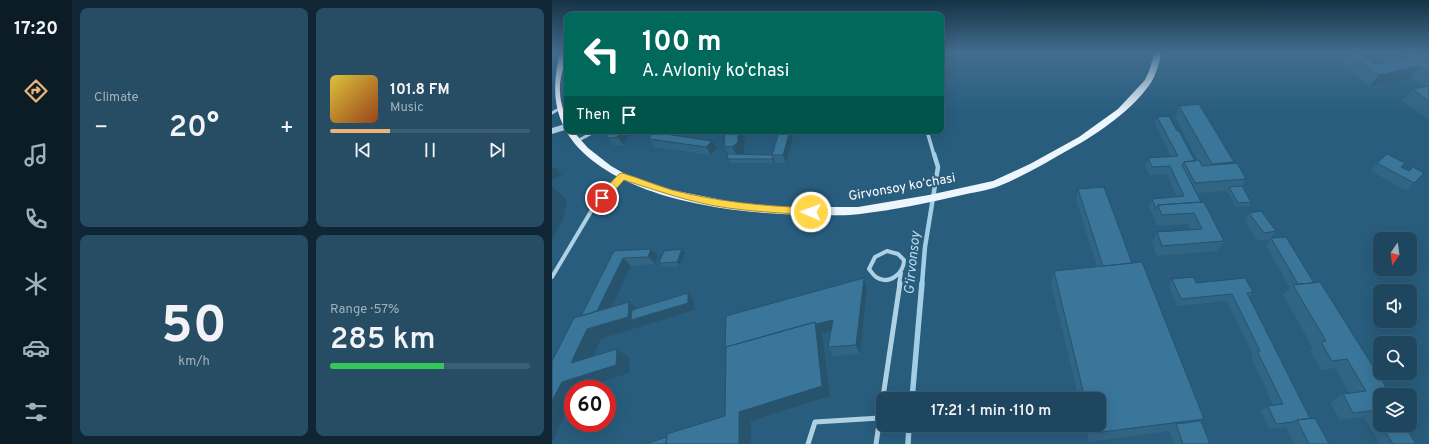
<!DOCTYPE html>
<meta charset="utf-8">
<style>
body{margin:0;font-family:Overpass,sans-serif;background:#264d64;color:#f1f3f6;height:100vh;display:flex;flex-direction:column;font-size:15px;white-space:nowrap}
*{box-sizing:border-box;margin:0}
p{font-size:13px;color:#a1b1bc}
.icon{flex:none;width:22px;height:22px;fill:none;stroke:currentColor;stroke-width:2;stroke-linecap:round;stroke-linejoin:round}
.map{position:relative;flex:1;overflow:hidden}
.drawer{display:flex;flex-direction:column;gap:8px;padding:8px;background:#102634;width:480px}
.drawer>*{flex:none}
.top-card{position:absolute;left:12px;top:12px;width:380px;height:122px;border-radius:8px;box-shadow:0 4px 16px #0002,0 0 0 1px #3c5e73;background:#00695c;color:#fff;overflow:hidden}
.needle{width:26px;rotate:193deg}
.fabs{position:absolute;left:821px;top:232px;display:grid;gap:8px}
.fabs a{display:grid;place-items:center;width:44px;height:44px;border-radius:8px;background:#1e465e;box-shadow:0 4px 16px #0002,0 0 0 1px #3c5e73;font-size:20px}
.speed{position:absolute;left:12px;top:380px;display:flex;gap:8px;font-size:20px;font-weight:700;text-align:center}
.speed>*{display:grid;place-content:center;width:52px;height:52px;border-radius:50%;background:#1e465e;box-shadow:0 4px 16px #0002,0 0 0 1px #3c5e73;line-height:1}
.speed .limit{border:6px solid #d22;background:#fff;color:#111}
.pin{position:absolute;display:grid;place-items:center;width:34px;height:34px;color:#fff;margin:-17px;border:2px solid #fff;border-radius:50%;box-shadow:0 1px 4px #0007}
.me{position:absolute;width:44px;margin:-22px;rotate:272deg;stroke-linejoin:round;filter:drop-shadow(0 0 3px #0008)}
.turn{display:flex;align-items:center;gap:14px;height:84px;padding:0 12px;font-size:18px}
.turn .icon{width:52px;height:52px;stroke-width:2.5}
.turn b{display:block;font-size:28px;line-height:34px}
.then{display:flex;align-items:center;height:38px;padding:0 12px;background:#0003;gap:8px;font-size:15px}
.big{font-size:30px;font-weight:600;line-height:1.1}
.drawer .tile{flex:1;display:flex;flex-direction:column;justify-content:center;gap:6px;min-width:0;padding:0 14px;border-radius:8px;background:#264d64}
.drawer .dial{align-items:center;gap:0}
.dial b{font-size:52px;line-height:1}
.song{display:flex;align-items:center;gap:12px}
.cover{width:48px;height:48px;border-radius:6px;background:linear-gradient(135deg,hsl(50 70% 55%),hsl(20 70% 35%))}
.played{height:4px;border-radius:2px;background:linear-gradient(90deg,#ebb375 30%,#3c5e73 30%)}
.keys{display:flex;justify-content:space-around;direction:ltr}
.heat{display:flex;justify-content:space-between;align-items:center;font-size:22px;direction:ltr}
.charge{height:6px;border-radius:3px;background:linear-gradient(90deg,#34c759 57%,#3c5e73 0)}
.drawer .tiles{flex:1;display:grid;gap:8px;grid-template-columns:repeat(2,1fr)}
.trip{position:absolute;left:324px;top:392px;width:230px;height:40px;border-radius:8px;background:#1e465e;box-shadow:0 4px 16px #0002,0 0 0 1px #3c5e73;font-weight:600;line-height:40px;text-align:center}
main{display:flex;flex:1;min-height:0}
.menu{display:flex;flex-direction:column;width:72px;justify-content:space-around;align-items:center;background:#0c1c26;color:#a1b1bc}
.menu .icon{width:28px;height:28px}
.menu .current{color:#ebb375}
.menu b{font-size:18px;color:#f1f3f6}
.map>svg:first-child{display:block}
</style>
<main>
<nav class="menu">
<b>17:20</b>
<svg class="icon current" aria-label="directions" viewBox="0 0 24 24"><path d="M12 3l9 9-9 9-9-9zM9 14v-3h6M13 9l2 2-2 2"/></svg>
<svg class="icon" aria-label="music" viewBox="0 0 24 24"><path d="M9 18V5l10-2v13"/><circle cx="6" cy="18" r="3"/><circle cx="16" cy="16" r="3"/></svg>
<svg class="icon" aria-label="phone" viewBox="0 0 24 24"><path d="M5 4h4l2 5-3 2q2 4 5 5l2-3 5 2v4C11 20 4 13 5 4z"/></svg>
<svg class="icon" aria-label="climate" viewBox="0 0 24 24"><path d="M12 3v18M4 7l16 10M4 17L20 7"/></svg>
<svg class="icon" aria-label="car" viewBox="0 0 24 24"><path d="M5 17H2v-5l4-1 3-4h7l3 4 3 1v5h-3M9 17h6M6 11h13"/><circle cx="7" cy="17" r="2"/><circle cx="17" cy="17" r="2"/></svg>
<svg class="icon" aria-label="filters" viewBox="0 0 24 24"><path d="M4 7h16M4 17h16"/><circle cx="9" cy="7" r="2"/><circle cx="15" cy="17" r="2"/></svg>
</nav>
<section class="drawer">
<div class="tiles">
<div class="tile"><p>Climate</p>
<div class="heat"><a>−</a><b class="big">20°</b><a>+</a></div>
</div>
<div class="tile">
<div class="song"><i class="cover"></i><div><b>101.8 FM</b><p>Music</p></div></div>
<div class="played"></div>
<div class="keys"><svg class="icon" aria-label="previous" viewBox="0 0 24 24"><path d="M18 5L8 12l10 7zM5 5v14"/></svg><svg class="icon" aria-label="pause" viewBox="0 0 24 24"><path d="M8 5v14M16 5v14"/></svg><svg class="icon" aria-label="next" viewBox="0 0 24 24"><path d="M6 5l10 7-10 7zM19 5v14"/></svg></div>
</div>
<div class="tile dial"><b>50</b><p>km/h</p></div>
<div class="tile"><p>Range · 57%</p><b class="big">285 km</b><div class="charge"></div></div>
</div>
</section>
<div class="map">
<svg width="877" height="444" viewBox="0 0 877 444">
<rect width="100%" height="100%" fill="#285d7d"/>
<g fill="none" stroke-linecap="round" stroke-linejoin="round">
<!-- stream-far2 -->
<path stroke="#a3cee5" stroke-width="3.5" d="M375,131L382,155"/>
<!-- stream-far1 -->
<path stroke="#a3cee5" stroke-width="4.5" d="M370,284L373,247L386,167L382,154"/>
<!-- stream -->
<path stroke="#a3cee5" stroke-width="5.5" d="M360,399L370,283
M356,444L357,425"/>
<!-- minor-far2 -->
<path stroke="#aed1e4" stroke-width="3" d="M0,113L5,110
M25,141L44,131"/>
<!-- minor-far1 -->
<path stroke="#aed1e4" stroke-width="4" d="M335,251L346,254L352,260C352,273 337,286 324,277C321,275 319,271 317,269L323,257Z
M0,277L41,208L70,176
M347,284L349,273"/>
<!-- minor -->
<path stroke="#aed1e4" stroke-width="5" d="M256,444L263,422L328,418
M324,444L348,283"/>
<!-- tertiary -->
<path stroke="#aed1e4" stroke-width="5.5" d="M0,131L13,127"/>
<!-- primary -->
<path fill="#eef6fd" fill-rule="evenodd" d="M8,52H15C13,65 7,77 8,91C8,105 15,117 15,131H21L36,148L59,166L73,174L120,190L175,201L206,205L237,207H306L377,195L441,181L478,164L527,137L566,109L593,80L597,71L603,52H610C607,62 605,72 600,81C583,108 546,134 518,149C495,162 472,176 447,186C435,191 422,192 410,195C376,203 342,210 308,214C295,216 280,215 266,215C192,215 74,203 23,144C0,115 0,87 8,52Z"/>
</g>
<!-- wall -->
<path fill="#316584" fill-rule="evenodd" d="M771,52H877V120L850,101L860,89L871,87L858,78L818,86ZM826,57L834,62L824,64L816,59Z
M627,106L682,162V164L694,179L690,186L699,202L697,206L684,207L675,191L645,193L649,202L672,241L666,251L605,256L600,243L605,232L639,230L636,224L605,226L597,206L600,199L625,197L615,174L597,175L593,166L596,158L619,156L603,124L605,117L625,131L643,161H646L623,117Z
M56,131H78L72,145L63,146L56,138Z
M173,131H193L192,154L191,155H220L241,139L234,163H224L223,161L222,163H178L176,159V154L172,146Z
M97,139L160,141L165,148L159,155L102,147Z
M825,163L849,167L857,171L872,173L854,191L819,171Z
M526,189L580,263L652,419L649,421L658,444H622L617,431L537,442L533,425H547V399H527L499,284L502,271L545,266L524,200Z
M697,213L724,231L718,239L706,241L692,221Z
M719,238L828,395V425H852L864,444H828L812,417L788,420L778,402L791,394L797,393L783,368L769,370L758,351L761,348L731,295L738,288L714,246Z
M130,249L133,253L128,266L110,267L107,263Z
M62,251L106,256L103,264L79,266L59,307L84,308L136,293L142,300V310L49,339L41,356L78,358L77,373L21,389V398L0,443V361L29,316Z
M312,278L315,289L308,354L282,356L276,347L279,331L270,334L278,396L199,421L115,437L173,416Z
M620,279L701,292L697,297L758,418L777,444H742L734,427L717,429L709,411L716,406L721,405L699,357L701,355L675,301L625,306L617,286Z"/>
<!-- shaded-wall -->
<path fill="#28536c" d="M805,52H830L826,57L807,61Z
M867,66L858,78L818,86L827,75Z
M68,131H78L72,145L65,137Z
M150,131H167L152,134Z
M186,131H193L192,154L186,158L180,147Z
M238,131L241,139L234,163L231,155Z
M160,141L165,148L159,155L154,147Z
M221,157L223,161L222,163L220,159Z
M2,167L10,175L0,180V168Z
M0,186L15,200L11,220L0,239Z
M99,249L106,256L103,264L96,257Z
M130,249L133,253L128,266L125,262Z
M71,258L79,266L52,323L36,327Z
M312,278L315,289L308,354L304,345Z
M136,293L142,300V310L49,339L34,372L19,363L35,329L77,302L88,312Z
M281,320L286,329L270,334L278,396L199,421V444H187V412L263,322Z
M65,349L78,358L77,373L28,389H21V398L0,443V401L10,382Z"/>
<!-- building -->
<path fill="#39769a" stroke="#28536c" d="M793,52H806L824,64L853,58L844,52H864L877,60V73L867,66L827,75Z
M15,61V77L12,73Z
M877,86V101L860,89Z
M647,104L682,162L660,164L627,106Z
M617,116L625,131H627L643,161L632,162L630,165L649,202L606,205L604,209L600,199L632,196L618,166L600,167L596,158L626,156L605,117Z
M56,131H68L65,137L56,138L55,134Z
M173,131H186V142L180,147L172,146Z
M238,131L231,155H220L227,132Z
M100,132L160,141L154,147L97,139Z
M175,154L220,155L221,157L220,159H176Z
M835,154L853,163L849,167L857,171L861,167L872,173L862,183L825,163Z
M647,160L650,166L685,163L694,179L643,183L632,162Z
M690,186L699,202L686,203L677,187Z
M552,187L580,263L551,266L526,189Z
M652,202L672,241L610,246L605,232L650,229L642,213L610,215L606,205Z
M709,211L724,231L712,233L697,213Z
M734,237L762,283L746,284L719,238Z
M99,249L96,257L71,258L45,311L29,316L62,251Z
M130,249L125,262L107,263L112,251Z
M590,262L652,419L542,433L540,425H547V399H533L502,271Z
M642,277L644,283L693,278L701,292L695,293L758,418L745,420L741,422L724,424L716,406L731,404L705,351H708L680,294L629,299L620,279Z
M312,278L304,345L276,347L281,320L264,324L263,322L174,347L173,350L174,316Z
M768,282L839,395H828V410L801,413L791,394L814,391L795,359L780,361L769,342L774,341L741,285Z
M136,293V303L79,320L80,310Z
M77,302L76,317L35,329L19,363L65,349L64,365L10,382L0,401V361L22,318Z
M263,322L270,386L187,412V444H114L115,434L173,416L174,347Z
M822,412H828V423Z
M763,418L777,444H757L745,420Z
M649,421L658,444H631L624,424Z
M829,425H852L864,444H841Z
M115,437L114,444H93Z"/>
<!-- sky -->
<linearGradient id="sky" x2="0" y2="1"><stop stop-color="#163345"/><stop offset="0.46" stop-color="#426d8f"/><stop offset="1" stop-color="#426d8f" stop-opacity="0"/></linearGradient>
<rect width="877" height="114" fill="url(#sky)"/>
<!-- route -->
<path fill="#ffd54a" stroke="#a68a30" d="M70,173C87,178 103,185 120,190C166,202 212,206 259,208L264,212L259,215C231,213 204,212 176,208C140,203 106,191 72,180L54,200H47L46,198L47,195L67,174Z"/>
<g text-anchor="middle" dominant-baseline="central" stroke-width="4" stroke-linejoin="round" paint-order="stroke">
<!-- street labels -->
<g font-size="13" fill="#fff" stroke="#285d7d">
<text transform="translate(350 188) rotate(-10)">Girvonsoy koʻchasi</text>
</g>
<!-- water labels -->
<g font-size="14" font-style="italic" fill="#badaec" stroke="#285d7d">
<text transform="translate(361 263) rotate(-84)">G‘irvonsoy</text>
</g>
</g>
</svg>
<div class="fabs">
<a><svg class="needle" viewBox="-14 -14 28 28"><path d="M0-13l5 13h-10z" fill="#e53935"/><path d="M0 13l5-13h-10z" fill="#a1b1bc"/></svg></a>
<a><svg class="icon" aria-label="sound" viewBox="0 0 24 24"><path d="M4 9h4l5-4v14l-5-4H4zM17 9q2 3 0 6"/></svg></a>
<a><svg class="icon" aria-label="search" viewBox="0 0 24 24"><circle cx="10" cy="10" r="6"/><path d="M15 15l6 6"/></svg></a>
<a><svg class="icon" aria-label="layers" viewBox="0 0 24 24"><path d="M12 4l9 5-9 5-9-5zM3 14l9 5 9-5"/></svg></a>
</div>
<div class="speed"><div class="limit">60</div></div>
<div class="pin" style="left:50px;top:198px;background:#d93025"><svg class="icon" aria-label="arrive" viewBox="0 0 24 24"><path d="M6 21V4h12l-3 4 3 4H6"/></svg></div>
<svg class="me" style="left:259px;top:212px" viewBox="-20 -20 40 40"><circle r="17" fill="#ffd54a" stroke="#fff" stroke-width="3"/><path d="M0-11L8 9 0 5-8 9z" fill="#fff"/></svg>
<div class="trip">17:21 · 1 min · 110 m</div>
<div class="top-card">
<div class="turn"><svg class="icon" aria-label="left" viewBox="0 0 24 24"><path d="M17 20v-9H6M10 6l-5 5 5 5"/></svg><div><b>100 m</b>A. Avloniy ko‘chasi</div></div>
<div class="then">Then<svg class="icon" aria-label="arrive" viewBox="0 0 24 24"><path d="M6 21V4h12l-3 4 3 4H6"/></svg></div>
</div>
</div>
</main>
